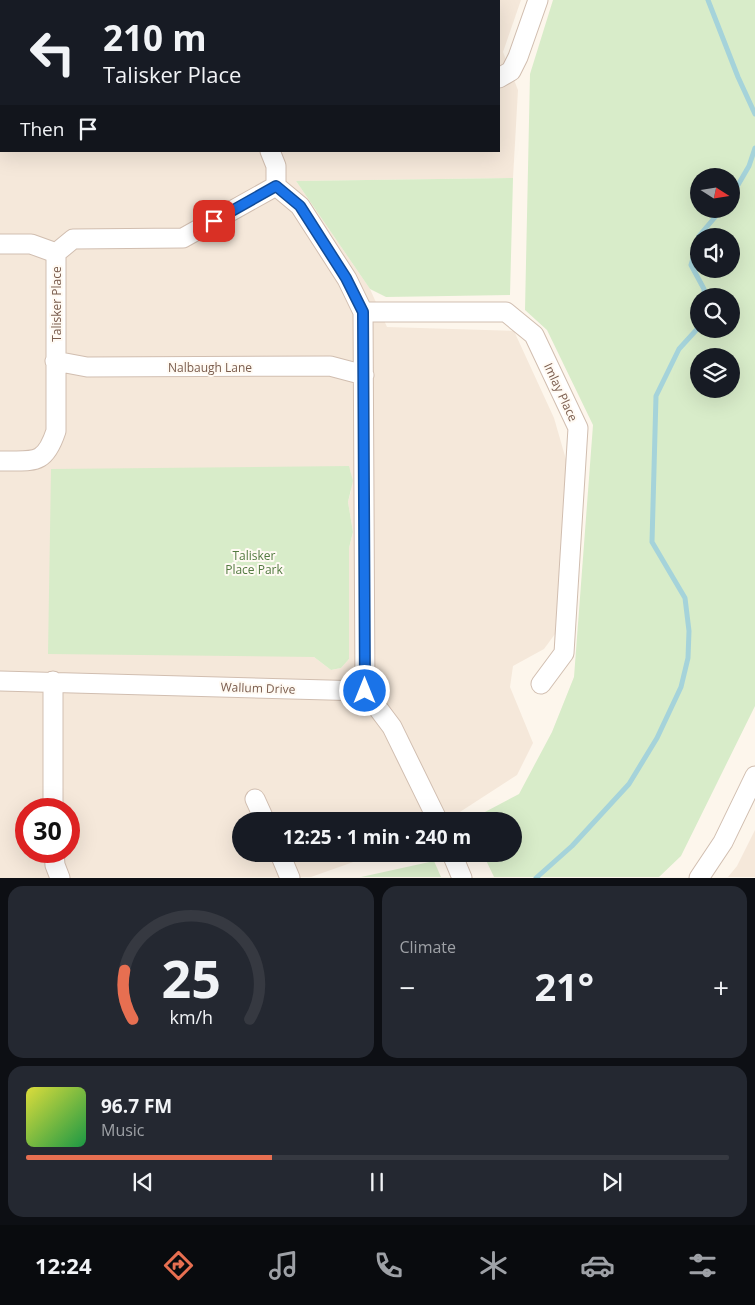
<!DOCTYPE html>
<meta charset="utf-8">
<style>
body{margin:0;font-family:"Open Sans",sans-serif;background:#242831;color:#f1f3f6;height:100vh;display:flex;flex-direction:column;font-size:19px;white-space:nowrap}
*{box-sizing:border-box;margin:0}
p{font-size:16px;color:#9ea1a6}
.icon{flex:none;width:28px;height:28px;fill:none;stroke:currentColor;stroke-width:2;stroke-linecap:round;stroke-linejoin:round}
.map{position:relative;height:878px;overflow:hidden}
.sheet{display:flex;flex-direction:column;gap:8px;padding:8px;background:#0d0f14;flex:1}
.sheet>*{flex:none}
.hud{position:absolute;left:0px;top:0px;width:500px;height:152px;box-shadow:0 5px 20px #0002;background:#171b24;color:#f1f3f6;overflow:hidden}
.needle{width:32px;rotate:102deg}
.buttons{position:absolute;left:690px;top:168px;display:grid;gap:10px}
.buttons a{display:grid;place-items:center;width:50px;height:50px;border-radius:50%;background:#171b24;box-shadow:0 5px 20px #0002;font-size:25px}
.speed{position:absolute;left:15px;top:798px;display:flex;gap:10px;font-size:25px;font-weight:700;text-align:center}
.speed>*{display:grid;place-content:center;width:65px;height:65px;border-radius:50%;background:#171b24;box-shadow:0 5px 20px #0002;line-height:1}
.speed .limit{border:8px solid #d22;background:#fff;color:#111}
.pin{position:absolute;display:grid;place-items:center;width:42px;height:42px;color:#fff;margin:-21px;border-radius:10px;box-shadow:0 2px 8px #0006}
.me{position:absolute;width:55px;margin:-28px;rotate:0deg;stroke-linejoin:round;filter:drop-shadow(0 0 4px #0008)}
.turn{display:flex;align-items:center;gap:18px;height:105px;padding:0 20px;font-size:22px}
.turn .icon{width:65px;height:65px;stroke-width:2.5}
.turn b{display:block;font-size:35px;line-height:42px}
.then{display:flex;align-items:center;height:48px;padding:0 20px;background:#0003;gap:10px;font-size:19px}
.big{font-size:38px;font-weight:700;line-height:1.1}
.sheet .card{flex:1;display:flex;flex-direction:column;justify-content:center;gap:8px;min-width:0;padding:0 18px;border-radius:15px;background:#242831}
.sheet .dial{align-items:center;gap:0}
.dial svg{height:130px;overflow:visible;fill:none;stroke:#363941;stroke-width:7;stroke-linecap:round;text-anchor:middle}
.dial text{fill:#f1f3f6;stroke:none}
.song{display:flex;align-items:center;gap:15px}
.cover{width:60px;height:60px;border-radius:8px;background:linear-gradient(135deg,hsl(60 70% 55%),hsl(140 70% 35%))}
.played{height:5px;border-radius:2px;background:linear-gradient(90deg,#e76f51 35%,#363941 35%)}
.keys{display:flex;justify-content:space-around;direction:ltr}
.heat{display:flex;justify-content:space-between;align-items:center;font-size:28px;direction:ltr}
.sheet .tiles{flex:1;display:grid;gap:8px;grid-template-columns:1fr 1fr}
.card:last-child{grid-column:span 2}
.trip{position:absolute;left:232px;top:812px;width:290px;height:50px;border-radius:25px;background:#171b24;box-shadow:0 5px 20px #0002;font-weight:700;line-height:50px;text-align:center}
.tabs{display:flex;height:80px;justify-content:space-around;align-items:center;background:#090b0e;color:#9ea1a6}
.tabs .icon{width:35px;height:35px}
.tabs .selected{color:#e76f51}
.tabs b{font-size:22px;color:#f1f3f6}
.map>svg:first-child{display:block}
</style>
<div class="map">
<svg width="755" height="878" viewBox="0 0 755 878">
<rect width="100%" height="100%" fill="#fdf6ec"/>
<!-- residential -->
<path fill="#f5e8da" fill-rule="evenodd" d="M0,0H521L503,52L518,90L513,178L296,181L370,289L387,327L514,331L554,418L567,463L555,634L544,649L513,666L510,687L533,743L517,775L446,821H241V854H376L311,877L0,878ZM1,1H499V151H1ZM351,470V491L348,502L353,532L349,548V659L341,668L331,670L314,657ZM26,809H69V851H26Z
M755,830V877H728L737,866Z"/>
<!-- green -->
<path fill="#d8ecc9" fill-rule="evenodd" d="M553,0H755V706L681,856L659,877H494L483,854H514V821H468L519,794L552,732L574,677L593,425L547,330L525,310L530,74ZM699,176H731V209H699ZM699,236H731V269H699ZM699,296H731V329H699ZM699,356H731V389H699Z
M513,178L510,295L386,297L370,289L296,181Z
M349,466L353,481L348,502L353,532L349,548V659L341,668L331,670L314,657L48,654L51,469Z
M434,861L441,877H361Z"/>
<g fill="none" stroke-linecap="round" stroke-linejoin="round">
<!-- stream -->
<path stroke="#a5d3da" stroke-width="5" d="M708,0L738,77L755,114
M731,197L749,166L755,148
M699,236L722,209
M699,238L691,265L704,289V296
M536,878L572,846L629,784L657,738L681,687L688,658L689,631L685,598L652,542L656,396L679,349L699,327"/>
<defs>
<path id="minor" d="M185,0L186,1
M149,1V0
M0,26H1
M499,78L511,71L518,57L538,0
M270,151L276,166V186L300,206L347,279L363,312L365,691
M0,244H31L56,253
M363,312H506L534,335L578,428L564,653L541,684
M55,361L87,367L330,366L364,375
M0,461C33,460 44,467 56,431V253L73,239L183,238L276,186
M0,681L365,691L392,727L438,821
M255,799L265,821
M53,809V681
M54,851L55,865L60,878
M280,854L290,878
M452,854L462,878
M699,878L723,842L755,776"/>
</defs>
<!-- minor casing -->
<use href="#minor" stroke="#d1beb0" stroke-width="21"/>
<!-- minor -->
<use href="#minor" stroke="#fff" stroke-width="19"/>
</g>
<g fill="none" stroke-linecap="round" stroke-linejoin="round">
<defs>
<path id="route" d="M214,221L276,186L300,206L346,278L363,312L365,691"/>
</defs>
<!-- route casing -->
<use href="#route" stroke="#114b97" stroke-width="12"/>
<!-- route -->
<use href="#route" stroke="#1a73e8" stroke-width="9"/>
</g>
<g text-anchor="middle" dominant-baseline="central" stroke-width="4" stroke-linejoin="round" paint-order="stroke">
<!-- street labels -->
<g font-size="12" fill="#7a5c4d" stroke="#fffaf3">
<text transform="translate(56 304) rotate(-90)">Talisker Place</text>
<text x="210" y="367">Nalbaugh Lane</text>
<text transform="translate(561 392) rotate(65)">Imlay Place</text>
<text transform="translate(258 688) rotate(2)">Wallum Drive</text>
</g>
<!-- park labels -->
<g font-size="12" fill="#537a41" stroke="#fffaf3">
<text x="254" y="555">Talisker<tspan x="254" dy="14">Place Park</tspan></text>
</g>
</g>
</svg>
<div class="buttons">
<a><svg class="needle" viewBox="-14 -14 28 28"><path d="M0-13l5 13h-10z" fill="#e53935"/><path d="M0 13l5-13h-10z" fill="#9ea1a6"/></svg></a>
<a><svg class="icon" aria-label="sound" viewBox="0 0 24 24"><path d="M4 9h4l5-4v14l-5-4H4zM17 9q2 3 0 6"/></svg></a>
<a><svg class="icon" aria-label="search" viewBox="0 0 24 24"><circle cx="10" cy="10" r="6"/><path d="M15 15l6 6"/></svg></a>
<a><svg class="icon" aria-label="layers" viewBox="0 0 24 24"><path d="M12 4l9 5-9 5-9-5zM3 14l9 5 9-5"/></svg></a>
</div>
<div class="speed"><div class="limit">30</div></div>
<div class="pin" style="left:214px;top:221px;background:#d93025"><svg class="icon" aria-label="arrive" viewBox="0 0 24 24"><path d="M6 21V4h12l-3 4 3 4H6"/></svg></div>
<svg class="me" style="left:365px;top:691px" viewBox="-20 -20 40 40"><circle r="17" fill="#1a73e8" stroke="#fff" stroke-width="3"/><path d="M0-11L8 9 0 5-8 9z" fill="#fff"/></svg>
<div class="trip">12:25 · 1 min · 240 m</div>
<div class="hud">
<div class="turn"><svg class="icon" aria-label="left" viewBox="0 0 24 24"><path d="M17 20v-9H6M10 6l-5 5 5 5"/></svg><div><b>210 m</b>Talisker Place</div></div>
<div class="then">Then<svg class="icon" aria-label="arrive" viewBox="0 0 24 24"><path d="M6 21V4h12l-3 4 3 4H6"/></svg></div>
</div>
</div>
<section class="sheet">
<div class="tiles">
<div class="card dial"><svg viewBox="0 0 100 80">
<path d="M14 69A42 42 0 1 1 86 69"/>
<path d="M14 69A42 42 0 0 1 9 39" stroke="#e76f51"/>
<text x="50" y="56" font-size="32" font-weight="700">25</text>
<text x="50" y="72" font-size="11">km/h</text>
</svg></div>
<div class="card"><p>Climate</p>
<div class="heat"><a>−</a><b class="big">21°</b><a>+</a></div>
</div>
<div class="card">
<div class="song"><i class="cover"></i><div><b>96.7 FM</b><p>Music</p></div></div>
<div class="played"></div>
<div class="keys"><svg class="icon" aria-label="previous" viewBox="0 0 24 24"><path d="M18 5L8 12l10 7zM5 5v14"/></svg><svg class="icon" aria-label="pause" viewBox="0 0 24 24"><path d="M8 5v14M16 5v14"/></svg><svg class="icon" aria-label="next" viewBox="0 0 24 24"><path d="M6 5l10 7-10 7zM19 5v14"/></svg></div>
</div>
</div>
</section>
<nav class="tabs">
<b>12:24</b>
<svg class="icon selected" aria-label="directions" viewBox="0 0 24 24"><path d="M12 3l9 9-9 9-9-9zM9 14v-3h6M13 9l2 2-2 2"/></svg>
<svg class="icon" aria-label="music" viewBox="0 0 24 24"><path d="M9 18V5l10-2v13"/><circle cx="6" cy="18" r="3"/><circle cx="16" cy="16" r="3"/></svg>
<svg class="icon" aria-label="phone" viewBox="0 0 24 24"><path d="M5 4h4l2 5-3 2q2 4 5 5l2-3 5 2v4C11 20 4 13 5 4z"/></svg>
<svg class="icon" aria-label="climate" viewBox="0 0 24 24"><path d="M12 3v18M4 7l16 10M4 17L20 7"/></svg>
<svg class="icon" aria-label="car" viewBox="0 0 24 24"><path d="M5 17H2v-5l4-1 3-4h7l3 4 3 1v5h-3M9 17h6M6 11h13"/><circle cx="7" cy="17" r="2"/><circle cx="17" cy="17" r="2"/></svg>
<svg class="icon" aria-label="filters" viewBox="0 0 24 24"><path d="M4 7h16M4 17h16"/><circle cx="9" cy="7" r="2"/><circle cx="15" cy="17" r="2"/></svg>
</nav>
